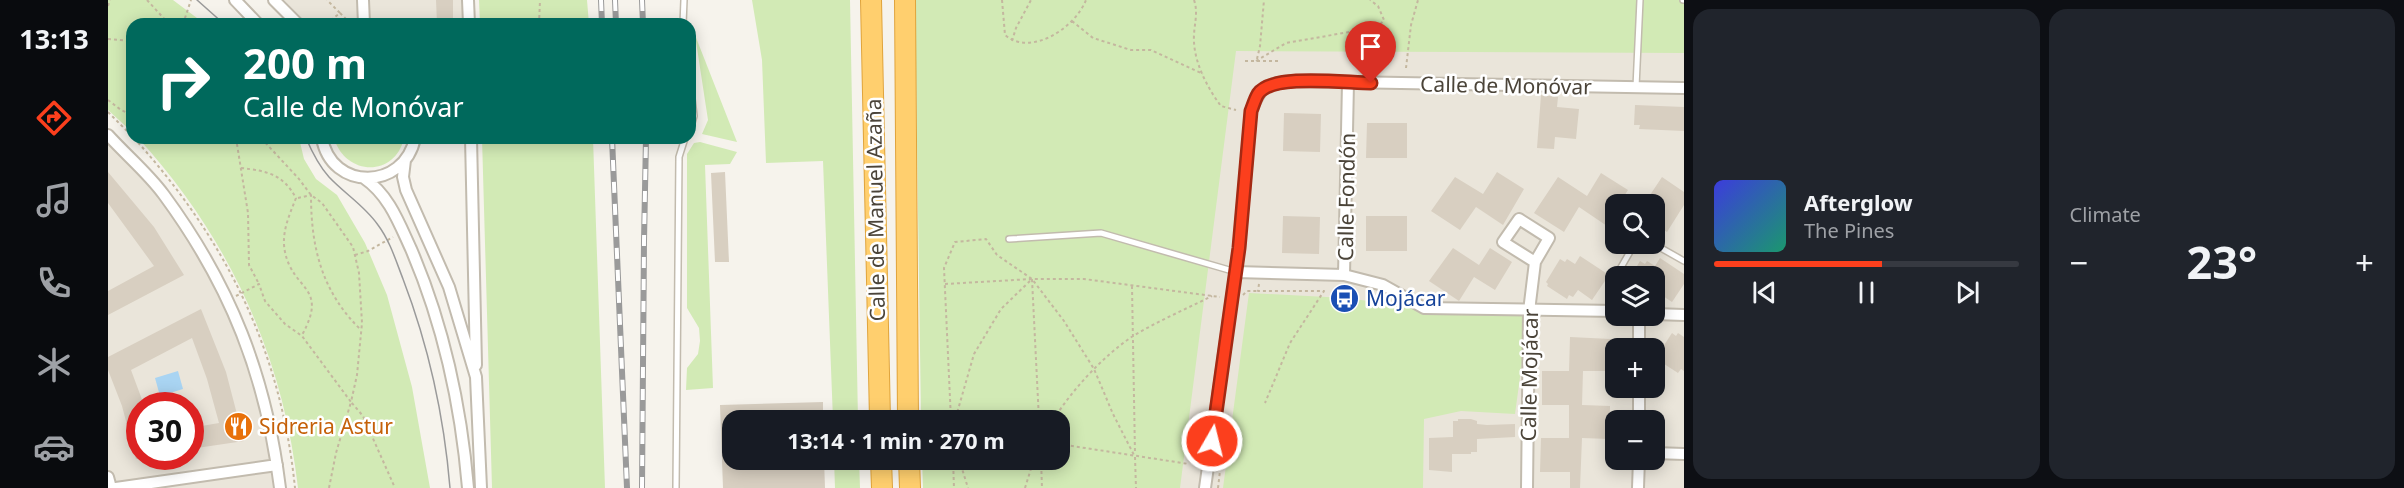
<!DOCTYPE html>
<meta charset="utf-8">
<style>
body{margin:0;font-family:"Noto Sans",sans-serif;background:#20242c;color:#f1f3f6;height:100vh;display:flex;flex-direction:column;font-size:22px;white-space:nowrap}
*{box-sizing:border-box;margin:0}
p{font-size:20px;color:#9ea1a6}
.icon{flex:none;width:33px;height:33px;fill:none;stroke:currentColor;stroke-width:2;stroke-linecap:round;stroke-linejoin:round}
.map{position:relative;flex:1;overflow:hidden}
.details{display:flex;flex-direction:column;gap:9px;padding:9px;background:#0d0f14;width:720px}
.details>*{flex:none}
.guide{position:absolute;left:18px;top:18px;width:570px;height:126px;border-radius:18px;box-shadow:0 3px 15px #0003;background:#00695c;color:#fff;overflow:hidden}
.fabs{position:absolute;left:1497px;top:194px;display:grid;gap:12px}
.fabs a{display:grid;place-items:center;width:60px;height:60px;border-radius:12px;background:#171b24;box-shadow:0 3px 15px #0003;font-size:30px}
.speed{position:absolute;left:18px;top:392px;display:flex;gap:12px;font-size:30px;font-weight:700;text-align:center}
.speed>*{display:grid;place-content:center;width:78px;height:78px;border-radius:50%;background:#171b24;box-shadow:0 3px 15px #0003;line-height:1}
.speed .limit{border:9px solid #d22;background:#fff;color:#111}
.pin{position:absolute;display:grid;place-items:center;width:51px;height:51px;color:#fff;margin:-62px -26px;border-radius:50% 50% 50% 0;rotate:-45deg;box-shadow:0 0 6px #0007}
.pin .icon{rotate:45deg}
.me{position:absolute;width:66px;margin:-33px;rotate:8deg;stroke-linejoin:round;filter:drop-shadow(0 0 4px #0008)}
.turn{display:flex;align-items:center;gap:21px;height:126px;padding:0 18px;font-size:27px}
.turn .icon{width:78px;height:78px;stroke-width:2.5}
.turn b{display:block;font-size:42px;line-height:51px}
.big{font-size:45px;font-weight:700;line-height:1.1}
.details .widget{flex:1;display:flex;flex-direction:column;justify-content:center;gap:9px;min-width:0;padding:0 21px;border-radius:18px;background:#20242c}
.song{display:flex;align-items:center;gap:18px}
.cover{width:72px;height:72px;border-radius:9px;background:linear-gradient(135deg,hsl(240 70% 55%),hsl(160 70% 35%))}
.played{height:6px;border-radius:3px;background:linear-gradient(90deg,#fc3f1d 55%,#363941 55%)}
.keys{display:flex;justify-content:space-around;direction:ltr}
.heat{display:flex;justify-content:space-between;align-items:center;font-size:33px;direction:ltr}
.details .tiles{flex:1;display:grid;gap:9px;grid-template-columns:repeat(2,1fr)}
.trip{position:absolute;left:614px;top:410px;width:348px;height:60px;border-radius:18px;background:#171b24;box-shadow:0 3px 15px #0003;font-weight:700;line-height:60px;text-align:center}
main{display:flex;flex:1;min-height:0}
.tabs{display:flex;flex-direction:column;width:108px;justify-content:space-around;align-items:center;background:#090b0e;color:#9ea1a6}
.tabs .icon{width:42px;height:42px}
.tabs .current{color:#fc3f1d}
.tabs b{font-size:27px;color:#f1f3f6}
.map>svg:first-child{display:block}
</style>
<main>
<nav class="tabs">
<b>13:13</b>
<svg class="icon current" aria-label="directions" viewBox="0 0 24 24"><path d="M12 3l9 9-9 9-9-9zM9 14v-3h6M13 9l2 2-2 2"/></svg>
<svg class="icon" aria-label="music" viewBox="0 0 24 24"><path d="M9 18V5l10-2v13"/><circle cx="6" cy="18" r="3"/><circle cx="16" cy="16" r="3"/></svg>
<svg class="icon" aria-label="phone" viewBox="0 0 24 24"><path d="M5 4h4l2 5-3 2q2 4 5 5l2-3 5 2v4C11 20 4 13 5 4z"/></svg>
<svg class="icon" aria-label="climate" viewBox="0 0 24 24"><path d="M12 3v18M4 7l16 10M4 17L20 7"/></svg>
<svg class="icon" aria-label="car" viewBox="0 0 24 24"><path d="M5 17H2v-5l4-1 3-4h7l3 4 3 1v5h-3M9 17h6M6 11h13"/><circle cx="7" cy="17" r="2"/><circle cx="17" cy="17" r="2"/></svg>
</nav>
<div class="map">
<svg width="1576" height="488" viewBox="0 0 1576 488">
<rect width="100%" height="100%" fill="#f6f3ec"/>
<!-- residential -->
<path fill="#eae5da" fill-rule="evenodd" d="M176,0H354L355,24H200Z
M1118,0H1576V488H1071ZM1508,204H1546V243H1508ZM1508,276H1546V315H1508ZM1508,348H1546V387H1508ZM1508,420H1546V459H1508Z
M0,144L13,155L51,199L77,235L101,276L126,329L146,385L160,443L165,488H0ZM32,405H82V456H32Z"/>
<!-- green -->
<path fill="#d2eab5" d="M0,0H65L97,24H24V132L0,110Z
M371,0H479L481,24H372Z
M644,0H742L750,420H725L715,161L658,163L654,60Z
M807,0H1576V53L1128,51L1072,488H815L814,459H951V420H813Z
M587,35L629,142L594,134L600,120Z
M30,138H191L196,159L208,179L229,195L257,243L279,295L304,387L322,488H190C175,355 120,236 30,138Z
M226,138H296C287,178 237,176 226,138Z
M374,138H485L497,488H384Z
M592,142L629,152L622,164L597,165L605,388L578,390L579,368L590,354L592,341L591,328L579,308V154L586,143Z
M1141,293L1237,298L1316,308L1421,311L1407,414L1353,411L1316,419L1315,488H1115Z
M726,459H751L752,488H727Z"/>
<!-- water -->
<path fill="#a9d4f2" d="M70,371L75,389L52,396L47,378Z"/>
<!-- building -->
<path fill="#d8cfc1" d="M328,0H345V24H329Z
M1433,95L1450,97L1449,107L1471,109L1468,139L1447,137L1446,149L1429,148Z
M1527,105L1576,107V131L1531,129L1532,125H1526Z
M1176,113L1213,114L1212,152L1175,151Z
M1259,123H1299V158H1258Z
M0,172L46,227L76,275L0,315V291L46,266L0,203Z
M617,172L621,262H607L603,173Z
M1389,172L1416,189L1395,225L1368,207L1352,230L1323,211L1347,177L1375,194Z
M1493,173L1520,190L1511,204H1508V214L1499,226L1471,207L1456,232L1426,213L1450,177L1479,196Z
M1554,177L1576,192V205L1559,232L1546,224V204H1536Z
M1175,216L1212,217L1211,254L1174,253Z
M1258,216H1299V251H1258Z
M1345,248L1371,265L1382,248L1404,262L1387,290L1366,277L1351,301L1321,281Z
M1472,256L1501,275L1484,300L1470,290L1465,297L1461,295L1459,299L1439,286L1440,284L1438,282L1452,259L1457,262L1459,259L1467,264Z
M1552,258L1576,274V284L1564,302L1546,290V276H1523L1532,261L1537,264L1539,261L1547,266Z
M93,309L118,372L136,441L82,449V428L111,423L99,379L84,338L23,370L36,405H32V458L28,459L14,406L0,370V357Z
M1564,333L1568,336L1570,333L1576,337V371L1573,369L1570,373L1550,360L1552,358L1549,356Z
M1462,337L1503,339L1502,371H1475L1474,405L1502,406L1501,439L1474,438L1472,488H1462V472H1432L1433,438H1461V405H1434V371H1461Z
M715,402V420H624V459H716L717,488H615L612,405Z
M1350,419H1363L1369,421V424L1379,425L1407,424V437L1369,439V452H1363V454H1344V472L1321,470V438L1345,437V421H1350Z"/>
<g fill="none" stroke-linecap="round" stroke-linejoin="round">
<defs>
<path id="service" d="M1575,0H1576
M575,24L576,0
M582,82L586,116L582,130
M1528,87L1532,0
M901,239L993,233L1128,272
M1544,243L1576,261
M1508,276L1527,243
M1501,311L1505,282L1508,277
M568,488L571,157L577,138"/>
<path id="minor" d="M127,0L150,24
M166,0L190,24
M255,0L256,24
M360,0L361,24
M0,135C18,155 40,173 56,195C123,286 158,376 172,488
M214,138C223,191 296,191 307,138
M363,138L368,365
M297,160L295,177L298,190L341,287L368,377L373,488
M256,178C281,195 291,223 303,249C336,326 353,405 360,488
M1128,272L1236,275L1275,285L1316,308L1508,311
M1236,275L1240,83
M1546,314L1576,315
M1531,348V315
M1531,420V387
M1546,453L1576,454
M0,477L3,488
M8,488L169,465
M1097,488L1131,248L1143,111C1153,86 1156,85 1182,81L1576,88
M1419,488L1421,311L1427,262L1441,238L1411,219L1395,242L1427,262
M1530,488L1531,459"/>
<path id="motorway" d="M763,0L772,420
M797,0L800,420
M773,459L774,488
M801,459L802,488"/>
</defs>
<!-- service casing -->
<use href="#service" stroke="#c2bbae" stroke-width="8"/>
<!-- minor casing -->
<use href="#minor" stroke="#c2bbae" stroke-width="14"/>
<!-- motorway casing -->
<use href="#motorway" stroke="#e0a43c" stroke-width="22"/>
<!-- path -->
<path stroke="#c4b79f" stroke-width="2" stroke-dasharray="3 3" stroke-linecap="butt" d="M39,0L61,24
M894,0L897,35C923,57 967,28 978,0
M1086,0C1091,14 1085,27 1086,42C1087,64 1100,89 1113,106L1128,110
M0,6L2,0
M232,13L243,24
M964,21L985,38L1023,50H1043L1095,74
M75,24L83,0
M218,24L232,13L219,0
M431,24L432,0
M0,39L24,41
M904,41L908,28L923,0
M1149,59L1152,46L1156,0
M1137,61H1173
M1148,61L1178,43L1270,27L1276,20L1270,6L1262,0
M1298,68L1303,25L1310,0
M0,100L13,110L24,115
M0,112L24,136
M26,138C118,240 173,350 187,488
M128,138L140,213L141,265L151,284
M452,138L472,142
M133,168C159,171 175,174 188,198C181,216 173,233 177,252C185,291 221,286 194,335
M190,198L203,195C203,248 214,292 253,330
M247,255L260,251L285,237
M837,284L924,279L893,309L866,354L847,420
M1151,284L1150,291H1216L1182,343L1157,403
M1024,286L1027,454
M1135,295L1139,291H1150
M128,296L151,284L157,301L177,324L194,336L243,402L249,375L254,323L251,273L245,247L214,203L203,195L191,179L153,138
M843,420L836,268L847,242L878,239L889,255L924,279L956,321L986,369L1005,414L1027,457L1028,488
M931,420L924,279H976L1112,297
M945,420C965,389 994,357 1025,336C1050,321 1078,309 1104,296
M951,444L1081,464
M845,459L846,488
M851,459L860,488
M933,459L934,488
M221,488L228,453L243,402L255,416L287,488
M917,488L926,459
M1110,488L1115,445"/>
<!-- service -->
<use href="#service" stroke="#fff" stroke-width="5"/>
<!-- minor -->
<use href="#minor" stroke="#fff" stroke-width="10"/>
<!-- motorway -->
<use href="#motorway" stroke="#ffcf6e" stroke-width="20"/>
<!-- tram -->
<path stroke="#9a9a9a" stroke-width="1.5" d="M89,0L116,24
M198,138C204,152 211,166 221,177C237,194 257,206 270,225C282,241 288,261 295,279C321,347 336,416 342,488"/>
<defs>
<path id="rail" d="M493,0L494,24
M507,0L508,24
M534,0L535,24
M504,138L519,488
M534,488L536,241L538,138"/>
</defs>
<!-- rail casing -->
<use href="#rail" stroke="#9a9a9a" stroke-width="6"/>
<!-- rail -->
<use href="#rail" stroke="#fff" stroke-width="4" stroke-dasharray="11" stroke-linecap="butt"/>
</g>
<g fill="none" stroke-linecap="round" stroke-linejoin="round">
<defs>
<path id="route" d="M1104,441L1131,248L1143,111C1145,106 1147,99 1150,94C1164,73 1238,83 1263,83"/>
</defs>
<!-- route casing -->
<use href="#route" stroke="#a42913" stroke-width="15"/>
<!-- route -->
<use href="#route" stroke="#fc3f1d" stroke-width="10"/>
</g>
<!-- icons -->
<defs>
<symbol id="bus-disc" viewBox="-11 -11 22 22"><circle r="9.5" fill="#1a4fb4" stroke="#fff"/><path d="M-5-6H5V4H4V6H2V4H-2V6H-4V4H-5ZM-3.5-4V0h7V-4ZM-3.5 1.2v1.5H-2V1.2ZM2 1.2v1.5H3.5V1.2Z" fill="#fff"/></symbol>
<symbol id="restaurant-disc" viewBox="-11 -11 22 22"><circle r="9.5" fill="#e8710a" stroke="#fff"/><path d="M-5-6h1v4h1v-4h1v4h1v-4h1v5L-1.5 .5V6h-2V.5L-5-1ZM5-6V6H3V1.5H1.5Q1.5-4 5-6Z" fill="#fff"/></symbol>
</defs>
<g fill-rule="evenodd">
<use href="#bus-disc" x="1220" y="282" width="33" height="33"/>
<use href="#restaurant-disc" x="114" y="410" width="33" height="33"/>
</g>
<g text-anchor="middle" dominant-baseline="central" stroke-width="5" stroke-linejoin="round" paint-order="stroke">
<!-- street labels -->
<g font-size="21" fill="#4b4439" stroke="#fff">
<text transform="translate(1398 85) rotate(1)">Calle de Monóvar</text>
<text transform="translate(1238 197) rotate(-89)">Calle Fondón</text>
<text transform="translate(767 210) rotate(-91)">Calle de Manuel Azaña</text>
<text transform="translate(1421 375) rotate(-89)">Calle Mojácar</text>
</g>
<!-- transit labels -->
<g font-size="21" fill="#164399" stroke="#fff" text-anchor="start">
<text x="1258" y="298">Mojácar</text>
</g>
<!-- food labels -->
<g font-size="21" fill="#c56008" stroke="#fff" text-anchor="start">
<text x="151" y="426">Sidreria Astur</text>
</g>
</g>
</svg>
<div class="fabs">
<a><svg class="icon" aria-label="search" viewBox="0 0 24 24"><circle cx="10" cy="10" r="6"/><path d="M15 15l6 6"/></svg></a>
<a><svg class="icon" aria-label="layers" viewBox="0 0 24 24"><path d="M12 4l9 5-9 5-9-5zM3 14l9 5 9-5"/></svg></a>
<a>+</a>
<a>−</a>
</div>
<div class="speed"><div class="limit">30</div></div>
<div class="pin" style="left:1263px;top:83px;background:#d93025"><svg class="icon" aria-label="arrive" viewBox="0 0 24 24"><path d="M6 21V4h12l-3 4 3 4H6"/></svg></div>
<svg class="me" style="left:1104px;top:441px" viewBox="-20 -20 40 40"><circle r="17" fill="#fc3f1d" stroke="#fff" stroke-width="3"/><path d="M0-11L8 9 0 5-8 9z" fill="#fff"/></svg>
<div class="trip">13:14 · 1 min · 270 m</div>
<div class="guide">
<div class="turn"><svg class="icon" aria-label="right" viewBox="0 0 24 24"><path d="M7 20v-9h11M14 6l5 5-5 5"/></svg><div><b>200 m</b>Calle de Monóvar</div></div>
</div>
</div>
<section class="details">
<div class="tiles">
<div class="widget">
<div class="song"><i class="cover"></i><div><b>Afterglow</b><p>The Pines</p></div></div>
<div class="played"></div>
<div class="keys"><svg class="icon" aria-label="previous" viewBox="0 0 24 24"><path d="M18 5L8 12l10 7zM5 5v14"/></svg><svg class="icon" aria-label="pause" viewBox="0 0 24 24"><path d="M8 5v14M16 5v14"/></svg><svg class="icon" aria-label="next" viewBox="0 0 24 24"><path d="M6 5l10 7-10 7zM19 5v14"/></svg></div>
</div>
<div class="widget"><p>Climate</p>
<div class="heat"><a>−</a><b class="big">23°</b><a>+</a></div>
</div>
</div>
</section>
</main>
